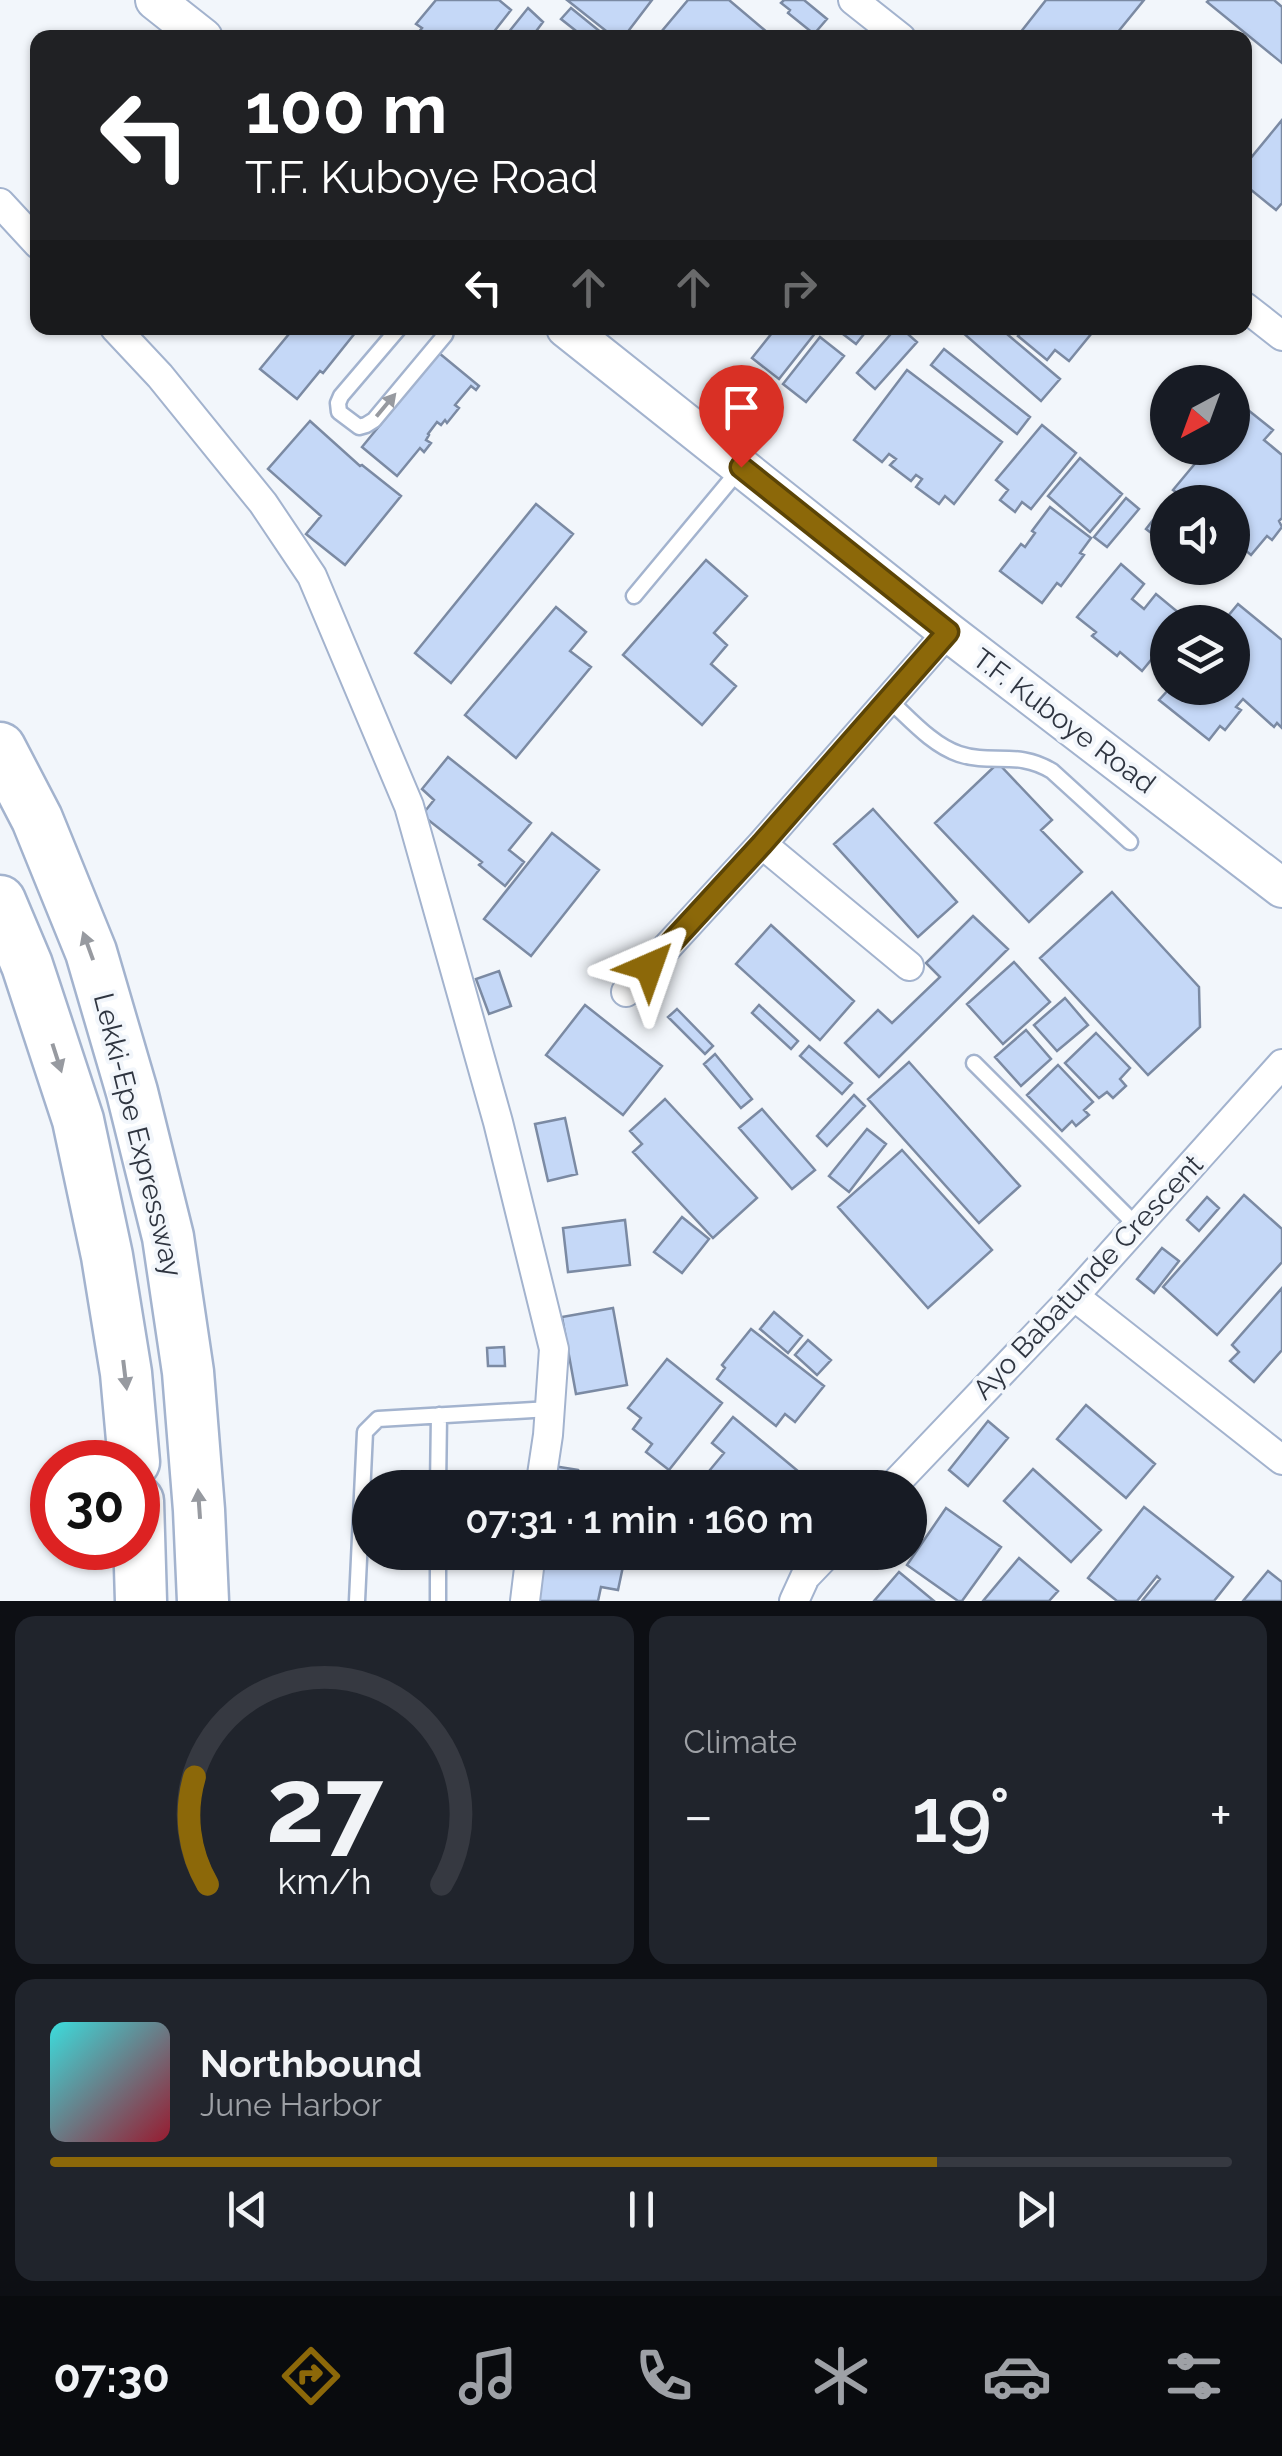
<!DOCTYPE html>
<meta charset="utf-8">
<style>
body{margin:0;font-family:Raleway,sans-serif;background:#20242c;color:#f1f3f6;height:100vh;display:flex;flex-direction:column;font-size:38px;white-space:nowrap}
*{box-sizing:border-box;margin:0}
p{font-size:32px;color:#9ea1a6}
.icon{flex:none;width:55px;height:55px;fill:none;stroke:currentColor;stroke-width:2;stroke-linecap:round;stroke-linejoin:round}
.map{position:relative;height:1601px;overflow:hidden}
.drawer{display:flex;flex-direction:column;gap:15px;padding:15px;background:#0d0f14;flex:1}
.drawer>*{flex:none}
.banner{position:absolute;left:30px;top:30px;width:1222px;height:305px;border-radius:20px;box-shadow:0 2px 8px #0004;background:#202124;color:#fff;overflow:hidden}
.needle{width:65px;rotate:221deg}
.controls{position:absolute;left:1150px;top:365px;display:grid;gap:20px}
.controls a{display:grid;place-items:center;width:100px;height:100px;border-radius:50%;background:#171b24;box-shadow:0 2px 8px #0004;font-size:50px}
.speed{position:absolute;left:30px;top:1440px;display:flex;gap:20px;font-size:50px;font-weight:700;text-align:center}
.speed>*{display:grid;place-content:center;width:130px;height:130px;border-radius:50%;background:#171b24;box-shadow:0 2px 8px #0004;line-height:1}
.speed .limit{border:15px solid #d22;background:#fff;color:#111}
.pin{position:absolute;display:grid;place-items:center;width:85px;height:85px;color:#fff;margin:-102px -42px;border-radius:50% 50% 50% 0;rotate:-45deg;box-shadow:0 0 10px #0007}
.pin .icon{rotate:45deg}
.me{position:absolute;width:110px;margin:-55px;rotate:43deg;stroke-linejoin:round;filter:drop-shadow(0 0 8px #0008)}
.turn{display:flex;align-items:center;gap:35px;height:210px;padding:0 50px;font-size:45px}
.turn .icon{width:130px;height:130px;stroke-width:2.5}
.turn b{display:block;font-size:70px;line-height:85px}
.lanes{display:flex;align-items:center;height:95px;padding:0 50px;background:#0003;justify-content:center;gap:50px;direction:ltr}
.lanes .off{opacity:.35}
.big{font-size:75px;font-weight:600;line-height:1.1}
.drawer .card{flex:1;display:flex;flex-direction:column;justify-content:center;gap:15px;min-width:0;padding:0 35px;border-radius:20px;background:#20242c}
.drawer .dial{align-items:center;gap:0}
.dial svg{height:260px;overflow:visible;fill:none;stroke:#363941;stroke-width:7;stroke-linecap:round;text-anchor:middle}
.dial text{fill:#f1f3f6;stroke:none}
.song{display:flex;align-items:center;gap:30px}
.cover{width:120px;height:120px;border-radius:15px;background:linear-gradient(135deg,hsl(180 70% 55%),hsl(350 70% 35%))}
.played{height:10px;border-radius:5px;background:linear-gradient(90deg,#8c6809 75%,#363941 75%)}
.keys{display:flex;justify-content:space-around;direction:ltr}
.heat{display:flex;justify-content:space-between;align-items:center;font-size:55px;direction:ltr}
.drawer .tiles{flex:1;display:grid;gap:15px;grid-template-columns:1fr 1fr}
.card:last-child{grid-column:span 2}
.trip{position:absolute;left:352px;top:1470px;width:575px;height:100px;border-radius:50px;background:#171b24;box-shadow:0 2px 8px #0004;font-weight:600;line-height:100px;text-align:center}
.menu{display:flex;height:160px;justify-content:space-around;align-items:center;background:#090b0e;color:#9ea1a6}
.menu .icon{width:70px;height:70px}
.menu .selected{color:#8c6809}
.menu b{font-size:45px;color:#f1f3f6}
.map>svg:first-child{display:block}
</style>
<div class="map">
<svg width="1282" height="1601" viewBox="0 0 1282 1601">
<rect width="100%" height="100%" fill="#f2f6fb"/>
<!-- building -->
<path fill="#c5d8f7" stroke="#7b8aa3" stroke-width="2.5" d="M436,0H499L511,10L489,38H414L422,28L416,24Z
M567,0H652L623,38H615Z
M688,0H729L774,38H656Z
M784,0H804L827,19L814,34L788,13L790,10L781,3Z
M1046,0H1144L1113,38H1016Z
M1209,0H1274L1282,7V63L1207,2Z
M528,8L543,22L531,38H504Z
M571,8L608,38H585L561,19Z
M1282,120V203L1276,210L1245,185V165Z
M294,328H359L323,373L320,371L297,399L260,369Z
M776,328H810L816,332L779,379L752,358Z
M835,328H866L868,329L856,344Z
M896,328H901L917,342L875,389L857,373Z
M966,328H1000L1060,379L1041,401L962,332Z
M1025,328H1096L1069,361L1055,350L1047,360L1018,336Z
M820,337L844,356L806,402L783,384Z
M944,349L1030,417L1017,434L931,365Z
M439,353L479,386L476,390L471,386L455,405L459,408L447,423L445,420L441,425L437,422L428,434L429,435L426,440L431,443L424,452L420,448L397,476L362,447Z
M907,370L1002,442L954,504L945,496L939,504L916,487L922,479L916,475L911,481L890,465L896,459L889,454L882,462L854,440Z
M1243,406L1273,430L1264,440L1282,455V518L1279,521L1282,527L1272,540L1267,536L1251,555L1232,539V526L1235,523L1232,521V502H1189L1173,490L1203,454L1198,450L1200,448H1232V419Z
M310,421L360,466L362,465L401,496L345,565L306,534L321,516L268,469Z
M1042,425L1076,453L1031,509L1022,502L1015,512L1000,500L1008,490L996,480Z
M1080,458L1122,494L1090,532L1048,496Z
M1126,498L1139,509L1107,547L1094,537Z
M536,504L573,534L451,683L415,653Z
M1050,507L1091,538L1080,553L1084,555L1061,586L1057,583L1042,603L1000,571L1021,544L1025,547L1035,533L1032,531Z
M1160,511L1168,517V546L1146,529Z
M706,560L747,596L714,633L727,645L711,664L736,686L702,725L623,655Z
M1121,564L1144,584L1132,599L1144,609L1156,594L1185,618L1181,622H1168V639L1142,671L1120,652L1117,656L1092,636L1096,632L1077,617Z
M1238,604L1282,640V728L1277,723L1274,727L1243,699L1236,707L1241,710L1225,730L1220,726L1209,740L1159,700L1170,688H1232V622H1223Z
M556,607L586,632L570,651L591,667L516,758L465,715Z
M448,757L531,823L509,850L524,862L505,886L479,865L482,862L422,815L434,800L422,789Z
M998,763L1052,820L1041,830L1082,872L1029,922L935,823Z
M873,809L957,902L918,937L834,844Z
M552,833L599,870L531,956L484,919Z
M1112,892L1199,987L1200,1027L1148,1075L1040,958Z
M973,916L1008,949L879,1077L845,1043L878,1010L892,1023L940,977L926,963Z
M771,925L854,1001L820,1040L736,964Z
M1014,962L1050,1002L1003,1044L967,1004Z
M499,971L511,1006L489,1014L476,979Z
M1065,998L1088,1025L1057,1051L1034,1025Z
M585,1005L662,1066L623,1115L546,1055Z
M759,1005L798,1041L791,1049L752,1013Z
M677,1009L713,1046L705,1054L668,1017Z
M1026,1030L1051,1059L1021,1086L995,1057Z
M1096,1033L1130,1068L1120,1079L1126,1086L1113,1098L1107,1092L1099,1098L1065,1063Z
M809,1046L852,1083L842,1094L800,1056Z
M715,1054L752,1099L741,1108L704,1064Z
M909,1062L1020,1186L979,1223L868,1099Z
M1058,1065L1093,1102L1084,1110L1089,1115L1076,1126L1072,1121L1062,1131L1027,1095Z
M854,1095L865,1106L827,1146L817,1136Z
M665,1099L757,1198L713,1238L633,1152L642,1144L630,1131Z
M762,1109L815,1170L792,1189L739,1128Z
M565,1118L577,1174L548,1181L535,1124Z
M867,1129L886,1144L849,1192L829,1176Z
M902,1150L992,1250L928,1308L838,1207Z
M1244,1195L1282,1229V1262L1217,1335L1163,1287Z
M1207,1197L1219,1208L1199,1231L1187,1220Z
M682,1217L709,1239L682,1273L654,1252Z
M625,1220L630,1265L568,1272L563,1228Z
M1162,1248L1179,1261L1154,1293L1137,1279Z
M1282,1288V1350L1254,1382L1230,1361L1239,1352L1232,1345Z
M613,1308L627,1385L576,1394L562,1317Z
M774,1312L802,1336L788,1353L760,1329Z
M751,1329L824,1386L795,1422L785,1414L776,1426L717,1379L725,1368L722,1365Z
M808,1340L831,1360L817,1375L795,1355Z
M504,1347L505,1366H488L487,1348Z
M667,1359L722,1403L669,1470L646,1452L652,1444L633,1429L641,1418L628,1408Z
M1086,1405L1155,1464L1126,1498L1057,1439Z
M733,1417L799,1472L786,1488H712L715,1484L705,1476L724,1453L712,1443Z
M988,1421L1008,1438L968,1486L949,1470Z
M547,1465L578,1470L595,1488H545Z
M1033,1469L1101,1530L1071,1562L1004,1501Z
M1144,1507L1233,1577L1214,1601H1142L1160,1579L1157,1576L1137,1601H1117L1088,1578Z
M946,1508L1001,1547L962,1601H958L907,1565Z
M537,1552H605L625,1557L618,1590L601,1587L598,1601H531Z
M1019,1558L1058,1591L1049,1601H983Z
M1268,1571L1282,1582V1601H1243Z
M899,1572L934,1601H874Z"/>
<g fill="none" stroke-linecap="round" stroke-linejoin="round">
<defs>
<path id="lane" d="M399,328L341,396L338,403L339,412L359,427L366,425L374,420L445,335L447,328
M634,596L739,470
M889,700C909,718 932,745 959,754C992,765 1018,750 1052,771L1130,842
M974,1063L1138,1227
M438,1488L439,1415
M357,1601L365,1432L378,1419L550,1409
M438,1601V1552"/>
<path id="street" d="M853,0L901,38
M0,203L38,244
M1245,307L1282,336
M115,328L160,376L263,503L312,576L409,806L498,1122L554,1349L548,1435L540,1488
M762,844L909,966
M626,992L762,844L948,632
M1074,1296L1282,1460
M891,1488L1074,1296L1282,1064
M525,1601L531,1552
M794,1601L805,1577L829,1552"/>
<path id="secondary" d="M155,0L203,38
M566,328L948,632L1282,888"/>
<path id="highway" d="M0,748L37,819L91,952L132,1092L168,1237L188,1372L199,1510L203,1601
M0,901L27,965L78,1120L107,1256L126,1373L134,1462
M138,1501L141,1601"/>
</defs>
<!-- lane casing -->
<use href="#lane" stroke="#a3b3ce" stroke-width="19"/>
<!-- street casing -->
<use href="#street" stroke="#a3b3ce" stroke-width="32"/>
<!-- secondary casing -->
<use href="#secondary" stroke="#a3b3ce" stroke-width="42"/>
<!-- highway casing -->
<use href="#highway" stroke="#a3b3ce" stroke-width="55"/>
<!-- lane -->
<use href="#lane" stroke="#fff" stroke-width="14"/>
<!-- street -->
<use href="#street" stroke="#fff" stroke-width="28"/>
<!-- secondary -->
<use href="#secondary" stroke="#fff" stroke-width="38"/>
<!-- highway -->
<use href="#highway" stroke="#fff" stroke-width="50"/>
</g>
<!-- one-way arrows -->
<defs><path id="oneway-solid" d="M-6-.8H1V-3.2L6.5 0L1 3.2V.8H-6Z" transform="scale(2.5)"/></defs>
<g fill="#979aa0">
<use href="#oneway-solid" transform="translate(386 405) rotate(-50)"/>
<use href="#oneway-solid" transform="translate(88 946) rotate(-110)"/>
<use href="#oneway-solid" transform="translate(57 1058) rotate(72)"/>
<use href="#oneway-solid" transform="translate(125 1375) rotate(83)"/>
<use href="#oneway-solid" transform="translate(199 1504) rotate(-94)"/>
</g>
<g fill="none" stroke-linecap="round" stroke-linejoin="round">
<defs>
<path id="route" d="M649,967L762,844L948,632L741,467"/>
</defs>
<!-- route casing -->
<use href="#route" stroke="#5b4406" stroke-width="25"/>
<!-- route -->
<use href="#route" stroke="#8c6809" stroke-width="18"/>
</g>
<g text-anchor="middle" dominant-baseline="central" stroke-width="8" stroke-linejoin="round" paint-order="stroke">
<!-- street labels -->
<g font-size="28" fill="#2f3540" stroke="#f2f6fb">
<text transform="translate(1064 721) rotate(37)">T.F. Kuboye Road</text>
<text transform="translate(138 1135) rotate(76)">Lekki-Epe Expressway</text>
<text transform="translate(1088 1277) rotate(-47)">Ayo Babatunde Crescent</text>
</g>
</g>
</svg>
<div class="controls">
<a><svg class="needle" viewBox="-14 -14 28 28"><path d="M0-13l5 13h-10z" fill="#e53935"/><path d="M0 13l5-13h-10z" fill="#9ea1a6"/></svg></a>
<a><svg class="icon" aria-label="sound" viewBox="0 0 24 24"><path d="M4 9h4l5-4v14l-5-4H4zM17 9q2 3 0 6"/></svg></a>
<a><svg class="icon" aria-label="layers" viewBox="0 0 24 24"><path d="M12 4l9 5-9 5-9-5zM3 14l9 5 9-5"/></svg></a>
</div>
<div class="speed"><div class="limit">30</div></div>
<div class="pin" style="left:741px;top:467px;background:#d93025"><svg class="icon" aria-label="arrive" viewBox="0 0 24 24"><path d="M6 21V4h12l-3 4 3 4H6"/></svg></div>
<svg class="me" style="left:649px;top:967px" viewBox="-20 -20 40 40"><path d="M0-17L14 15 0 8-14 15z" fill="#8c6809" stroke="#fff" stroke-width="4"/></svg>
<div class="trip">07:31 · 1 min · 160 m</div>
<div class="banner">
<div class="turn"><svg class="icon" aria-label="left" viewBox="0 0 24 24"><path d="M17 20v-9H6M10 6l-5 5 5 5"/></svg><div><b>100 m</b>T.F. Kuboye Road</div></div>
<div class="lanes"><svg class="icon" aria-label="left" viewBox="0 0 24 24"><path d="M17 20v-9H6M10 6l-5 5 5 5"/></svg><svg class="icon off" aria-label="ahead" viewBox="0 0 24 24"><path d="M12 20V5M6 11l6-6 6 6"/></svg><svg class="icon off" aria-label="ahead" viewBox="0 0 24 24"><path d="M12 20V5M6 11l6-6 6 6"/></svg><svg class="icon off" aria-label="right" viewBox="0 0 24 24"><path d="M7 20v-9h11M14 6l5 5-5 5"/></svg></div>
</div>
</div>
<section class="drawer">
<div class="tiles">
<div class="card dial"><svg viewBox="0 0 100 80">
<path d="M14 69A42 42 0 1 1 86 69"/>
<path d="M14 69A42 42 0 0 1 10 36" stroke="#8c6809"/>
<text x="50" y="56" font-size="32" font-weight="700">27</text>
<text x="50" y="72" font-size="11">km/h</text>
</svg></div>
<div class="card"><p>Climate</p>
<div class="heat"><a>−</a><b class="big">19°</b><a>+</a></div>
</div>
<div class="card">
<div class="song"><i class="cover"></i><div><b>Northbound</b><p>June Harbor</p></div></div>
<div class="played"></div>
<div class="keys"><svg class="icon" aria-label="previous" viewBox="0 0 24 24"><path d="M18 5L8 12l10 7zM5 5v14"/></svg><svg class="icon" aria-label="pause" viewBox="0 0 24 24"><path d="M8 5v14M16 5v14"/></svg><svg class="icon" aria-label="next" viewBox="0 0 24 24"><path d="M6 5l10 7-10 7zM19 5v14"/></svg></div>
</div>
</div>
</section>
<nav class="menu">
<b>07:30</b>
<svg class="icon selected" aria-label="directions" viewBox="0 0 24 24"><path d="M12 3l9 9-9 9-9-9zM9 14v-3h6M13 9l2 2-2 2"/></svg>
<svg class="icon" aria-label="music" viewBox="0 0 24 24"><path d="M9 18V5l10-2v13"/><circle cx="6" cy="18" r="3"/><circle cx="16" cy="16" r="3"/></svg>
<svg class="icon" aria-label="phone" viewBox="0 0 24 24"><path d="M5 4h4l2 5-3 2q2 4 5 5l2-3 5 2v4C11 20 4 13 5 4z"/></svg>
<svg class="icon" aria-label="climate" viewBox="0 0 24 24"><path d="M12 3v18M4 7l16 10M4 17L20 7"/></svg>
<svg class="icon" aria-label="car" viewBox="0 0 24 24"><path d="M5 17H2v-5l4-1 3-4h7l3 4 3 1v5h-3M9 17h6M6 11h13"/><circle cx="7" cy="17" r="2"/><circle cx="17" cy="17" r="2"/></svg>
<svg class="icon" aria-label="filters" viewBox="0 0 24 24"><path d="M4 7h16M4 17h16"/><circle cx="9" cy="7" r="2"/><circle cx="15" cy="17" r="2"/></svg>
</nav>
